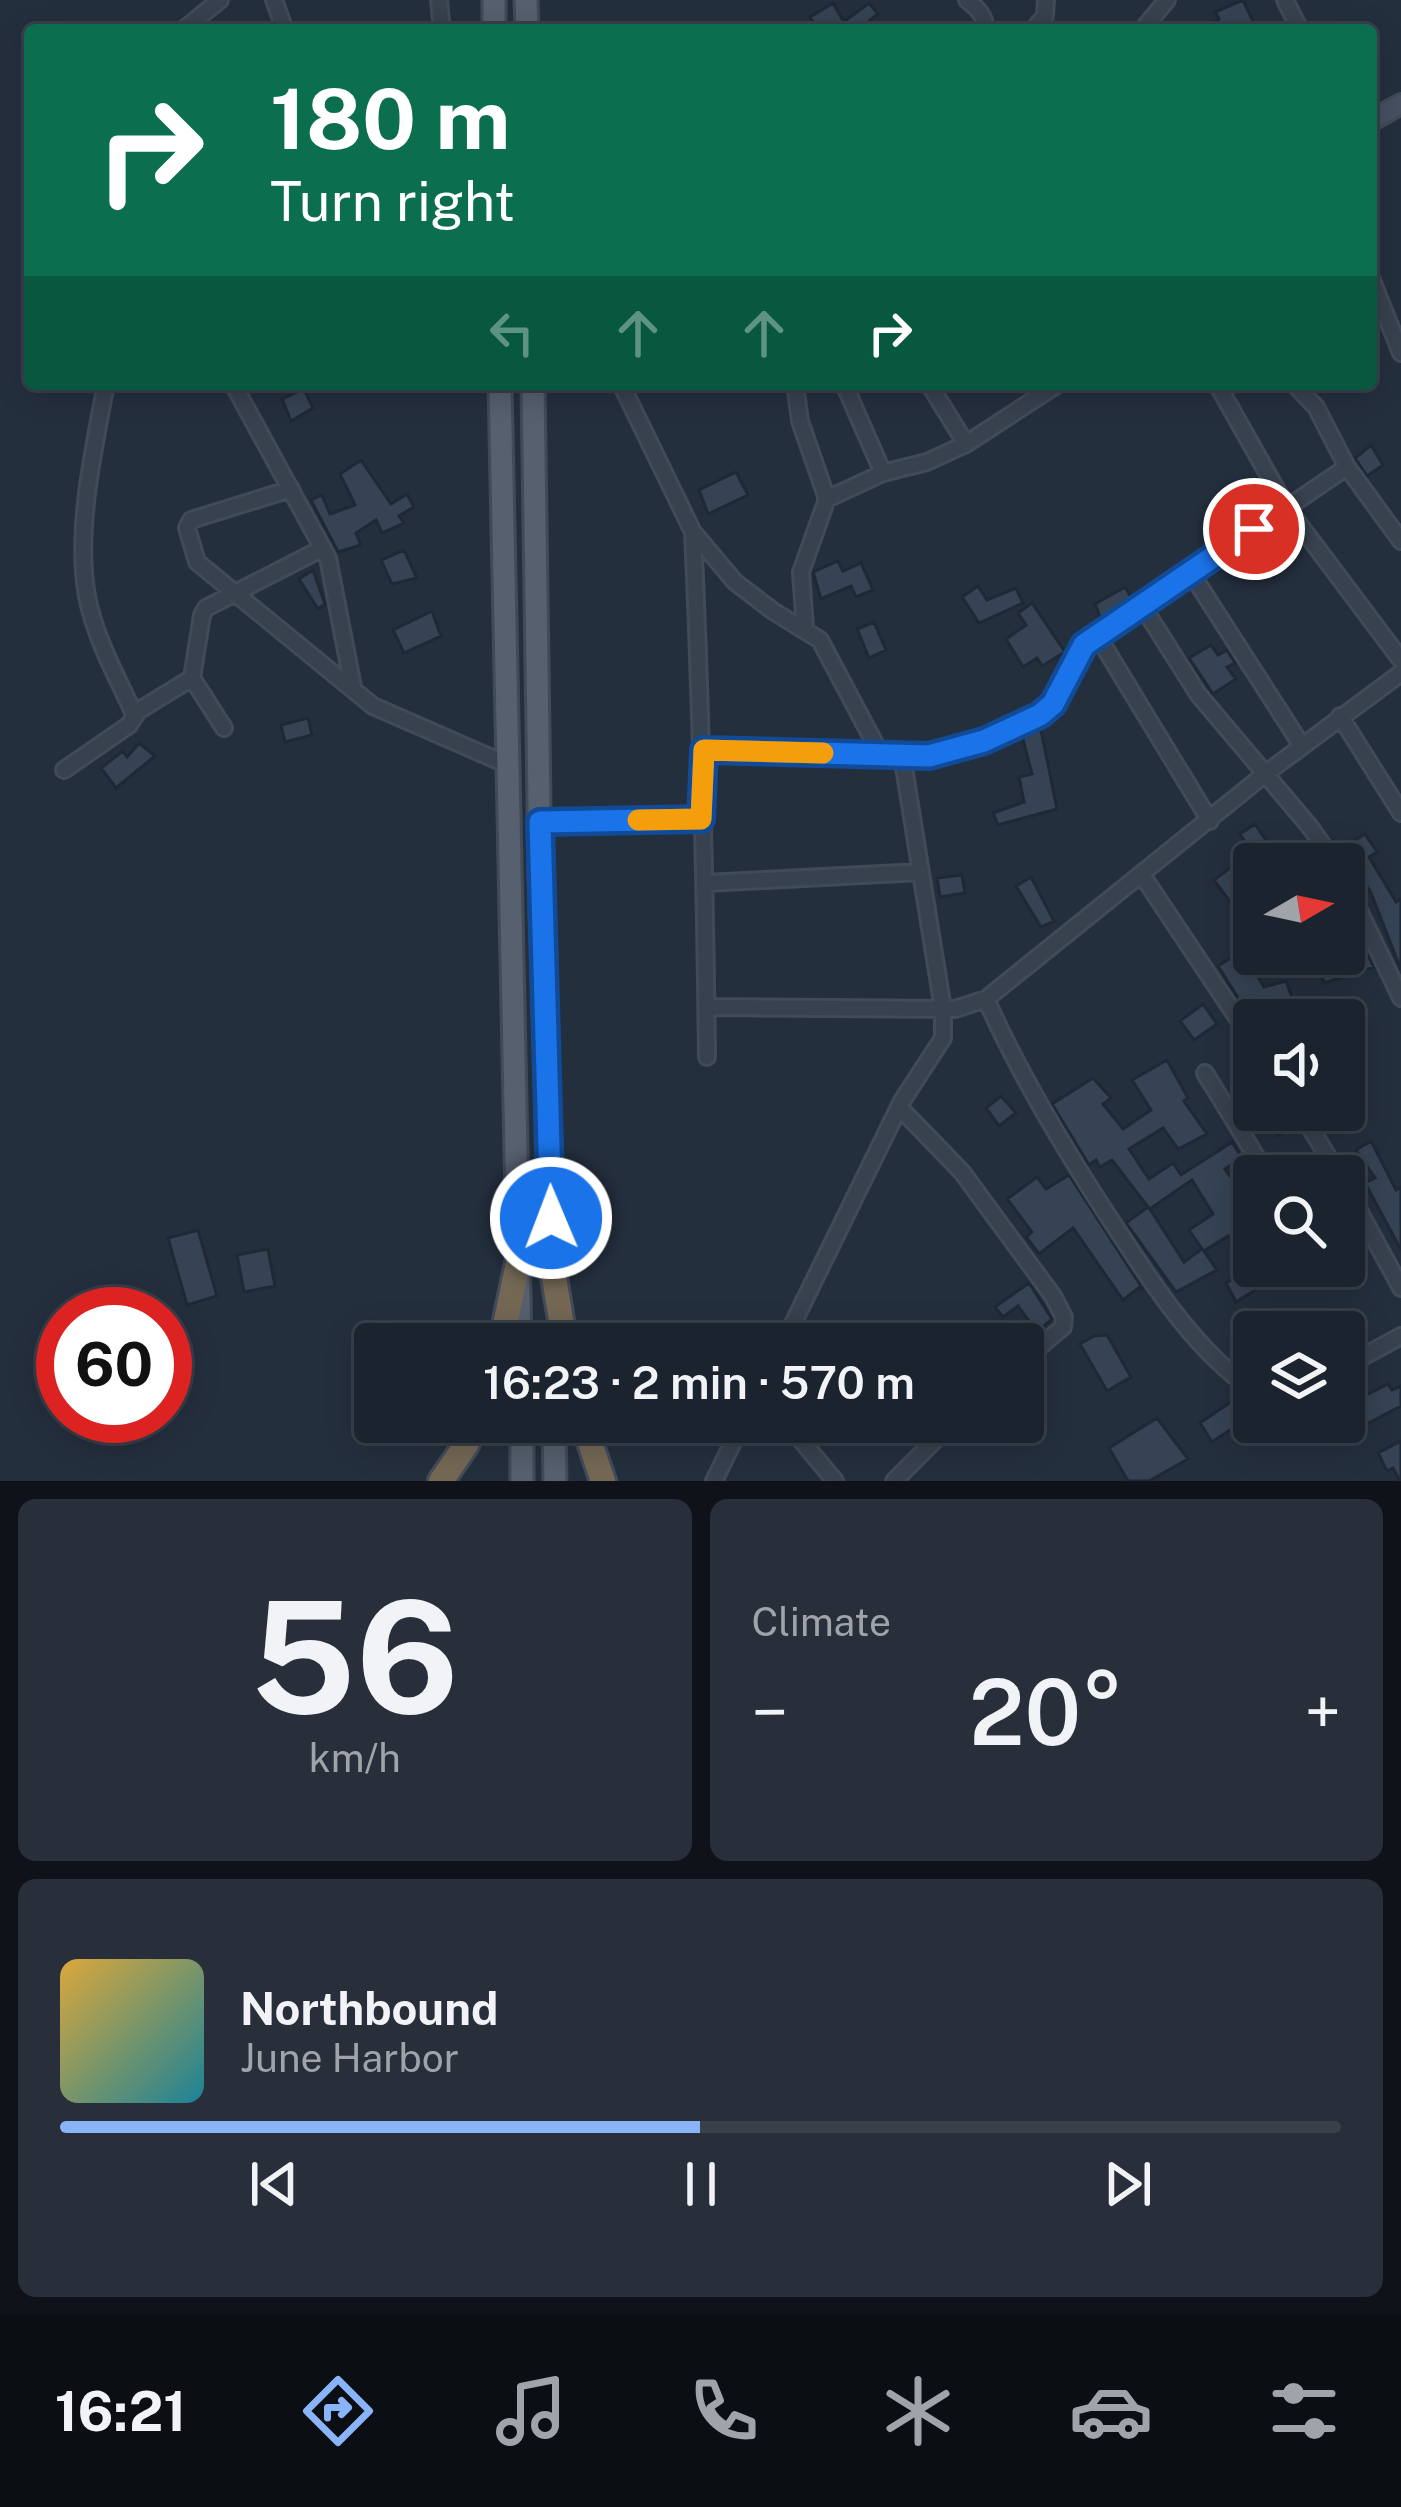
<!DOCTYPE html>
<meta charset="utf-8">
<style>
body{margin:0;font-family:"Public Sans",sans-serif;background:#282f3a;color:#f1f3f6;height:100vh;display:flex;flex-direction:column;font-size:45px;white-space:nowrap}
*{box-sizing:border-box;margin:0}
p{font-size:39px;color:#a0a4aa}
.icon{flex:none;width:66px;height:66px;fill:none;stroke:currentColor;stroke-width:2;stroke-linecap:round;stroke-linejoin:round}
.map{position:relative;height:1481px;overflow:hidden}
.sheet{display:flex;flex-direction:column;gap:18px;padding:18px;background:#0f1319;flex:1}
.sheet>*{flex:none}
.hud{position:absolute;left:24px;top:24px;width:1353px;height:366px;border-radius:12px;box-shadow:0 6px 30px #0003,0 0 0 3px #39404a;background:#0b6e4f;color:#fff;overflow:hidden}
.needle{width:78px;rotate:81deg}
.tools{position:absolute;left:1233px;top:843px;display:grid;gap:24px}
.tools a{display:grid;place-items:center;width:132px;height:132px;border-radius:12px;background:#1b232e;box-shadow:0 6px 30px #0003,0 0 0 3px #39404a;font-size:60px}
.speed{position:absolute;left:36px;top:1287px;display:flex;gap:24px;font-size:60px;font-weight:700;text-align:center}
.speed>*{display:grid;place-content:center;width:156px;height:156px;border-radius:50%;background:#1b232e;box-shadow:0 6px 30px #0003,0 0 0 3px #39404a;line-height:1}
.speed .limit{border:18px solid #d22;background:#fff;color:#111}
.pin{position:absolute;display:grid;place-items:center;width:102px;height:102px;color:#fff;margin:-51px;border:6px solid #fff;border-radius:50%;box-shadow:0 3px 12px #0007}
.me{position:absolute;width:132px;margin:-66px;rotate:359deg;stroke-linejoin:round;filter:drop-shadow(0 0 9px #0008)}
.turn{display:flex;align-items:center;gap:42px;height:252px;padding:0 48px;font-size:54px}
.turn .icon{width:156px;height:156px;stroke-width:2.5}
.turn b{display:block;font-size:84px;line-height:102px}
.lanes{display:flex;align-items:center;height:114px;padding:0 48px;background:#0003;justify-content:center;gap:60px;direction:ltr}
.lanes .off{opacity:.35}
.big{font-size:90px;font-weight:600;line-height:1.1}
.sheet .card{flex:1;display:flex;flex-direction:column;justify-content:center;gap:18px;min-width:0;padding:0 42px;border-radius:18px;background:#282f3a}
.sheet .dial{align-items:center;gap:0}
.dial b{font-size:156px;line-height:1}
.song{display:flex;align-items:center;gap:36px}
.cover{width:144px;height:144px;border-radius:18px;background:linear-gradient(135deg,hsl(40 70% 55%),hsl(190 70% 35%))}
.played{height:12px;border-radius:6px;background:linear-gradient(90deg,#8ab4f8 50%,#39404a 50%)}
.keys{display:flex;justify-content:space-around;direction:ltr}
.heat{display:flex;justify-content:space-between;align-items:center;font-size:66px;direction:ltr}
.sheet .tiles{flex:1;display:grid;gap:18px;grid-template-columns:1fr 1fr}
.card:last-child{grid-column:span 2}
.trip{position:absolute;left:354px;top:1323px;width:690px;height:120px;border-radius:12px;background:#1b232e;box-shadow:0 6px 30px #0003,0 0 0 3px #39404a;font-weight:600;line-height:120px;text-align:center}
.menu{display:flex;height:192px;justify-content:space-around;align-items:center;background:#0b0e12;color:#a0a4aa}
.menu .icon{width:84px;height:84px}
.menu .selected{color:#8ab4f8}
.menu b{font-size:54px;color:#f1f3f6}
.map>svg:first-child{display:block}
</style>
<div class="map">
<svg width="1401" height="1481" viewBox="0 0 1401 1481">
<rect width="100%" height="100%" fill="#242f3e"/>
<!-- building -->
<path fill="#364354" stroke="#1f2835" stroke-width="3" fill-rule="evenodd" d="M1243,0L1257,30H1203L1219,19L1215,12Z
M833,3L845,24L837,30H818L810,17Z
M869,3L878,14L870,20L877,30H854L846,20Z
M304,389L313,408L291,421L282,399Z
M1371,445L1383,465L1367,476L1355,458Z
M361,460L391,504L407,494L414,507L399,516L404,523L382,533L376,520L356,533L361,545L338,552L311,500L322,495L330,514L355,505L340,474Z
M736,472L748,495L708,514L699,490Z
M404,550L417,578L392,584L381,560Z
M838,561L843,571L861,563L873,590L856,597L851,586L821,599L813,572Z
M313,570L325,604L318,609L299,579Z
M978,586L987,600L1016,588L1023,603L979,623L962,597Z
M1125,587L1132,599L1101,620L1095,604Z
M1032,603L1065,652L1042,666L1037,658L1023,667L1006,639L1026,625L1018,613Z
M432,611L441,636L404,653L393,630Z
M874,622L886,650L869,658L857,629Z
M1211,645L1218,655L1227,650L1235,663L1227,667L1236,679L1213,694L1189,658Z
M308,718L312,735L285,742L281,725Z
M1041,730L1057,809L998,825L993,813L1024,802L1019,777L1032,774L1022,736Z
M139,743L155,756L116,788L101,768L123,751L127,757Z
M1255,824L1266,840L1286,864H1259L1240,834Z
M1365,834L1377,852L1369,857L1396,902L1401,899V970L1371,893L1343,847Z
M1231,867L1254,897V935L1214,880Z
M962,875L965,893L940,897L937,878Z
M1031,877L1054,921L1041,927L1016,886Z
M1254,943V970L1264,987L1286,981L1294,1003L1272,1011L1263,1016L1265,1020H1252L1218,966Z
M1357,944L1359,955L1367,953L1374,967L1324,983L1320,968L1342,961L1344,947Z
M1203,1004L1217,1024L1194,1040L1180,1021Z
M1167,1060L1188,1098L1184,1101L1207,1134L1178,1149L1163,1128L1129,1149L1149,1179L1173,1163L1181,1175L1232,1142L1242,1158L1225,1169L1254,1211V1266H1268L1275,1278L1236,1302L1226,1283L1250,1270L1228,1236L1204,1251L1217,1270L1176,1292L1126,1223L1148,1207L1112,1160L1100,1167L1096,1160L1089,1165L1052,1104L1093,1078L1111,1098L1103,1104L1123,1129L1151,1110L1132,1080ZM1192,1180L1213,1214L1189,1230L1202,1249L1184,1262L1150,1209Z
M1001,1096L1016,1113L999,1126L986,1108Z
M1263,1110H1288L1295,1125L1279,1135Z
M1371,1141L1396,1190L1401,1187V1250L1365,1183L1375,1178L1356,1150Z
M1069,1175L1143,1289L1142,1290L1140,1287L1123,1300L1073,1228L1039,1254L1026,1237L1032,1232L1007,1199L1037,1177L1046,1189Z
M198,1230L217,1296L187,1305L168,1238Z
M268,1249L275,1286L244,1292L237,1255Z
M1029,1283L1052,1319L1037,1332L1018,1306L1003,1317L995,1307Z
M1349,1315L1366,1342L1344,1354V1332H1321Z
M1107,1335L1131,1377L1107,1391L1080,1344L1094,1336Z
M1388,1384L1392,1390L1401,1386V1406L1344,1436L1339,1422H1344V1406Z
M1241,1395L1254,1414L1212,1442L1200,1423Z
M1157,1418L1188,1459L1149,1481H1128L1109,1448Z
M1401,1441V1481H1400L1393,1468L1387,1471L1378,1453Z"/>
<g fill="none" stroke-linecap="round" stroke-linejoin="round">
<defs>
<path id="street" d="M274,0L285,30
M439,0L442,30
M967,0C977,8 986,16 985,30
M1285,0L1300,30
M183,30L220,0
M1033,30L1045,16L1046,0
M1142,30L1167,0
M1371,278L1401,353
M106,384C94,447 75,532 87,596C95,638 117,677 135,716
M233,384L328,558L353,687
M621,384L693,532L735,582L773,611L820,640L881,755
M795,384L800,421L827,499L801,572L805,628
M844,384L883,473
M929,384L966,444
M1217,384L1287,508L1401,660
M1294,384L1316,407L1347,467L1401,541
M291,489L191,520L187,528L197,562L373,706L508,765
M827,499L883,473L927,462L966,444L1058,384
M693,532C701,707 705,882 707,1057
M1189,570L1302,746
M1143,607L1198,694L1310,827L1336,864
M1097,635L1210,821
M1340,716L1401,813
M224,728L192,678L202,615L206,608L323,548
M703,750L929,756L984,741L1040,715L1053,704L1084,645L1347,467
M64,770L129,725L138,711L192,678
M540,822L701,819
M1142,875L1254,1043
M1344,879L1401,998
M706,883L921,872
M986,999C1022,1080 1069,1157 1118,1231C1156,1289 1196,1351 1254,1391
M706,1007L955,1009L986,999L1265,774L1401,673
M1205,1073L1268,1176
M899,1107L962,1172L1053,1296L1064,1317L1063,1327L1023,1361
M1299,1110L1340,1176
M1344,1183L1401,1288
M783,1344L902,1101L943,1038V1009L902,755
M1344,1367L1401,1336
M786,1422L835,1481
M714,1481L743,1422
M894,1481L953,1422"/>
<path id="secondary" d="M1371,121L1401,104"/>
<path id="primary" d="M494,0V30
M526,0L527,30
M500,384L520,1344
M533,384L540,874L552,1277
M522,1422V1481
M554,1422L555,1481"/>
<path id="highway" d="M552,1265L565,1344
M501,1344L518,1263
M583,1422L603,1481
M441,1481L466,1445L476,1422"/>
</defs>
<!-- street casing -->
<use href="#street" stroke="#414a57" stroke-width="20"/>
<!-- secondary casing -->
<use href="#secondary" stroke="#414a57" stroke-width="24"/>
<!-- primary casing -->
<use href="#primary" stroke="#414a57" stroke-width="27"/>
<!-- highway casing -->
<use href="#highway" stroke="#434c59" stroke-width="30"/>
<!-- street -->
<use href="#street" stroke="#38414e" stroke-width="14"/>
<!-- secondary -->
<use href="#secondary" stroke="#465061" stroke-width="18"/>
<!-- primary -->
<use href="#primary" stroke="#56606e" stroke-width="21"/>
<!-- highway -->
<use href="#highway" stroke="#746855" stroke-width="24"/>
</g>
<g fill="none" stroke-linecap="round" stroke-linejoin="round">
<defs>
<path id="route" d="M551,1218L540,822L701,819L704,750L929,756L984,741L1040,715L1053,704L1084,645L1254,529"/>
</defs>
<!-- route casing -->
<use href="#route" stroke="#114b97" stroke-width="30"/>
<!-- route -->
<use href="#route" stroke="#1a73e8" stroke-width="21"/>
<!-- slow -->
<path stroke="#f59e0b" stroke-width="21" d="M638,820L701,819L704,750L823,753"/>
</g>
</svg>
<div class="tools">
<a><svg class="needle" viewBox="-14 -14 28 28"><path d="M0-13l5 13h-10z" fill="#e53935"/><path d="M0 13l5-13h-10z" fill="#a0a4aa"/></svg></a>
<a><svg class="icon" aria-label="sound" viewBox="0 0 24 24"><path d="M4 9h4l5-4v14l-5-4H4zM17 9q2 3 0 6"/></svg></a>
<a><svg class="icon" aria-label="search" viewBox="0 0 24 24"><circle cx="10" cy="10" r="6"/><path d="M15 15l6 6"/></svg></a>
<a><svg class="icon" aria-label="layers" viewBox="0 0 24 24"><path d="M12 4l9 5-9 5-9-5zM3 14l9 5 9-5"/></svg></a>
</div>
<div class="speed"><div class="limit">60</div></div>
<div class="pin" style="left:1254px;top:529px;background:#d93025"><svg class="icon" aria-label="arrive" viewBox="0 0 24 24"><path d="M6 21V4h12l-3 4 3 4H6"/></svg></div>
<svg class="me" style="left:551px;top:1218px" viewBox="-20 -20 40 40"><circle r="17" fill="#1a73e8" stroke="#fff" stroke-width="3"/><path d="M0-11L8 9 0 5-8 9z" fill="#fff"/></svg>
<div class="trip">16:23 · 2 min · 570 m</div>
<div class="hud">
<div class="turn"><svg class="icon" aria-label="right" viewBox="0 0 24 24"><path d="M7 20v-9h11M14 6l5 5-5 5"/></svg><div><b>180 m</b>Turn right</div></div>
<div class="lanes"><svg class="icon off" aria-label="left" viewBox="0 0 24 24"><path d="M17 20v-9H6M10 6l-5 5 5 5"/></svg><svg class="icon off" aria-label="ahead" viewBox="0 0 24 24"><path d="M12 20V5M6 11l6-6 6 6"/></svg><svg class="icon off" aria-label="ahead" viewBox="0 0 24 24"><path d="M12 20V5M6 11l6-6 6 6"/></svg><svg class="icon" aria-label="right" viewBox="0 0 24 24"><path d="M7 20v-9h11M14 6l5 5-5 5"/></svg></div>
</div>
</div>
<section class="sheet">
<div class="tiles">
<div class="card dial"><b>56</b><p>km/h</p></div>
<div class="card"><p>Climate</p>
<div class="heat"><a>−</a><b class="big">20°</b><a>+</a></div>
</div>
<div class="card">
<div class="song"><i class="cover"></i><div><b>Northbound</b><p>June Harbor</p></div></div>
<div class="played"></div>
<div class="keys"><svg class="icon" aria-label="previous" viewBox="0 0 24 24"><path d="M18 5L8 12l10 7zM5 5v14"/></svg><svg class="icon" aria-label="pause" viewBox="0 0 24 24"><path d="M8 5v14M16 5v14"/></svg><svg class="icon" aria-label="next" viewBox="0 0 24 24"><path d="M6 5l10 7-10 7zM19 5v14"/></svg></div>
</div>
</div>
</section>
<nav class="menu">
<b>16:21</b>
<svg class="icon selected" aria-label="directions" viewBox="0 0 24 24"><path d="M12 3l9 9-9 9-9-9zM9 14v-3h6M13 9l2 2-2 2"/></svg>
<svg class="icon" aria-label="music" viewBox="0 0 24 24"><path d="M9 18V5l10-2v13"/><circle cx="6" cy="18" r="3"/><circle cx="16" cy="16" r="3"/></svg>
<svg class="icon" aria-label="phone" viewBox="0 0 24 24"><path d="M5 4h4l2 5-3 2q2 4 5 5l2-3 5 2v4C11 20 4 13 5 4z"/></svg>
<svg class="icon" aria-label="climate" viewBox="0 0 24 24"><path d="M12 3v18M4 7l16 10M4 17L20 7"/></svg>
<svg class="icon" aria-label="car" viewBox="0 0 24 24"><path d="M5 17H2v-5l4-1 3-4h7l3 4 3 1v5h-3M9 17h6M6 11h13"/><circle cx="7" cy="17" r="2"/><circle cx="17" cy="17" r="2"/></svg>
<svg class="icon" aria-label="filters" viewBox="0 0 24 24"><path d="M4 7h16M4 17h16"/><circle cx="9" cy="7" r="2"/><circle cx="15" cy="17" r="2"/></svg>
</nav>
